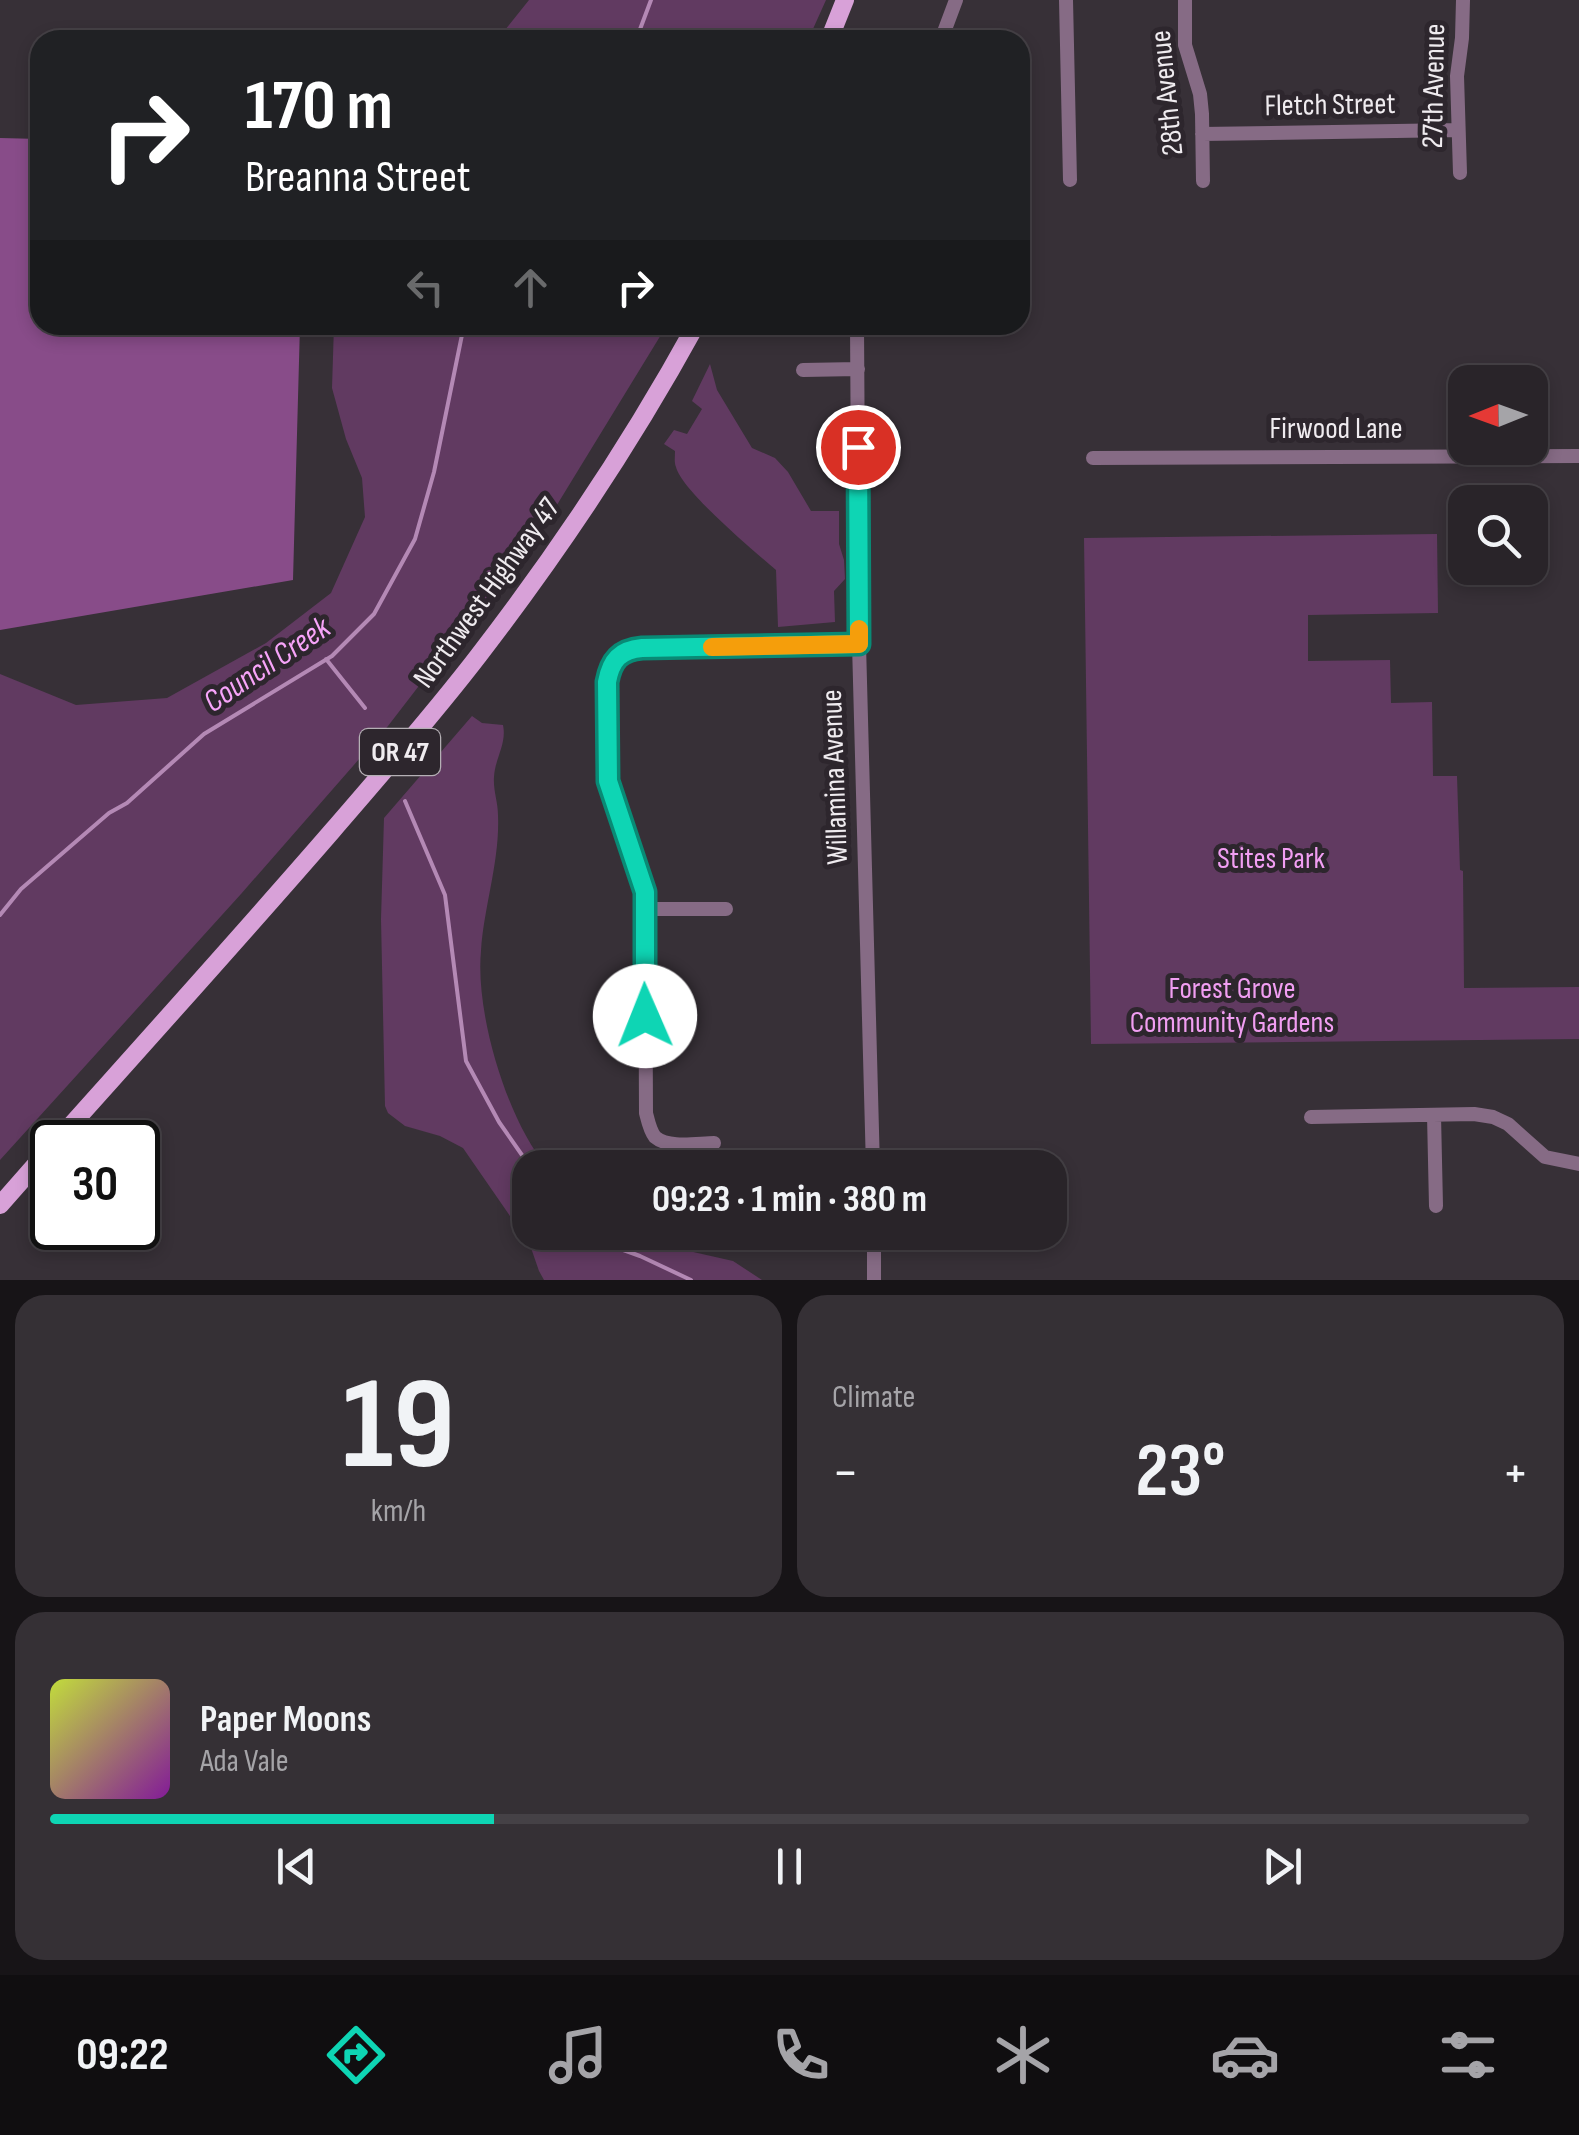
<!DOCTYPE html>
<meta charset="utf-8">
<style>
body{margin:0;font-family:"Sofia Sans Condensed",sans-serif;background:#353035;color:#f1f3f6;height:100vh;display:flex;flex-direction:column;font-size:38px;white-space:nowrap}
*{box-sizing:border-box;margin:0}
p{font-size:32px;color:#a5a4a8}
.icon{flex:none;width:55px;height:55px;fill:none;stroke:currentColor;stroke-width:2;stroke-linecap:round;stroke-linejoin:round}
.map{position:relative;height:1280px;overflow:hidden}
.side{display:flex;flex-direction:column;gap:15px;padding:15px;background:#171417;flex:1}
.side>*{flex:none}
.guide{position:absolute;left:30px;top:30px;width:1000px;height:305px;border-radius:30px;box-shadow:0 5px 15px #0003,0 0 0 2px #454146;background:#202124;color:#fff;overflow:hidden}
.needle{width:65px;rotate:269deg}
.controls{position:absolute;left:1448px;top:365px;display:grid;gap:20px}
.controls a{display:grid;place-items:center;width:100px;height:100px;border-radius:20px;background:#292429;box-shadow:0 5px 15px #0003,0 0 0 2px #454146;font-size:50px}
.speed{position:absolute;left:30px;top:1120px;display:flex;gap:20px;font-size:50px;font-weight:700;text-align:center}
.speed>*{display:grid;place-content:center;width:130px;height:130px;border-radius:50%;background:#292429;box-shadow:0 5px 15px #0003,0 0 0 2px #454146;line-height:1}
.speed .limit{border:5px solid #111;border-radius:15px;background:#fff;color:#111}
.pin{position:absolute;display:grid;place-items:center;width:85px;height:85px;color:#fff;margin:-42px;border:5px solid #fff;border-radius:50%;box-shadow:0 2px 10px #0007}
.me{position:absolute;width:110px;margin:-55px;rotate:359deg;stroke-linejoin:round;filter:drop-shadow(0 0 8px #0008)}
.turn{display:flex;align-items:center;gap:35px;height:210px;padding:0 50px;font-size:45px}
.turn .icon{width:130px;height:130px;stroke-width:2.5}
.turn b{display:block;font-size:70px;line-height:85px}
.lanes{display:flex;align-items:center;height:95px;padding:0 50px;background:#0003;justify-content:center;gap:50px;direction:ltr}
.lanes .off{opacity:.35}
.big{font-size:75px;font-weight:700;line-height:1.1}
.side .tile{flex:1;display:flex;flex-direction:column;justify-content:center;gap:15px;min-width:0;padding:0 35px;border-radius:30px;background:#353035}
.side .dial{align-items:center;gap:0}
.dial b{font-size:130px;line-height:1}
.song{display:flex;align-items:center;gap:30px}
.cover{width:120px;height:120px;border-radius:15px;background:linear-gradient(135deg,hsl(70 70% 55%),hsl(290 70% 35%))}
.played{height:10px;border-radius:5px;background:linear-gradient(90deg,#0ed5b4 30%,#454146 30%)}
.keys{display:flex;justify-content:space-around;direction:ltr}
.heat{display:flex;justify-content:space-between;align-items:center;font-size:55px;direction:ltr}
.side .tiles{flex:1;display:grid;gap:15px;grid-template-columns:1fr 1fr}
.tile:last-child{grid-column:span 2}
.trip{position:absolute;left:512px;top:1150px;width:555px;height:100px;border-radius:30px;background:#292429;box-shadow:0 5px 15px #0003,0 0 0 2px #454146;font-weight:700;line-height:100px;text-align:center}
.tabs{display:flex;height:160px;justify-content:space-around;align-items:center;background:#100e10;color:#a5a4a8}
.tabs .icon{width:70px;height:70px}
.tabs .on{color:#0ed5b4}
.tabs b{font-size:45px;color:#f1f3f6}
.map>svg:first-child{display:block}
</style>
<div class="map">
<svg width="1579" height="1280" viewBox="0 0 1579 1280">
<rect width="100%" height="100%" fill="#373037"/>
<!-- green -->
<path fill="#613a61" d="M529,0H826L808,40H497Z
M334,325H667L552,513L388,726L241,894L0,1160V674L76,705L167,698L266,643L331,593L365,517L362,478L346,439L332,388Z
M710,364L717,390L752,448L775,458L788,472L811,511H839V544L844,560L845,579L834,591L835,622L778,627L776,570C755,552 682,491 676,467C674,462 675,457 675,451L664,444L674,430L687,434L702,409L692,401Z
M1437,534L1438,613L1308,615V661L1390,660L1391,703L1432,702L1433,776H1457L1460,870L1463,871L1464,988L1579,987V1039L1091,1044L1084,538Z
M472,716L482,723L503,725C507,744 495,758 494,777C493,790 498,802 498,815C500,861 484,906 481,951C475,1013 507,1120 547,1167L530,1168V1232L624,1233L649,1242L733,1261L762,1280H544L539,1271L530,1245L463,1148L440,1136L405,1126L388,1113L385,1106L381,919L384,818Z"/>
<!-- forest -->
<path fill="#884c89" d="M0,138L40,139V325H300L293,580L0,630Z"/>
<g fill="none" stroke-linecap="round" stroke-linejoin="round">
<!-- stream -->
<path stroke="#b489b5" stroke-width="4" d="M636,40L651,0
M326,659L365,708
M405,801L445,895L466,1061L499,1122L531,1168
M0,915L21,889L109,813L127,803L204,734L332,656L374,614L415,539L434,472L464,325
M593,1232L604,1243L640,1256L691,1280"/>
<!-- minor -->
<path stroke="#866b85" stroke-width="14" d="M1066,0L1070,180
M1185,0V45L1200,94L1202,114L1203,181
M941,40L956,0
M1202,134L1458,130
M1460,173L1457,76L1462,38L1463,0
M857,325L859,644L873,1168
M803,370L858,369
M1093,458L1579,456
M645,909H726
M1434,1115L1436,1206
M1311,1117L1474,1114L1493,1117L1508,1124L1545,1157L1579,1164
M714,1143C698,1143 669,1149 655,1137C650,1131 648,1121 646,1113L645,892L608,781L607,682C610,665 614,655 631,649L859,644
M874,1232V1280"/>
<!-- major -->
<path stroke="#d8a1d8" stroke-width="18" d="M829,40L845,0
M56,1142C149,1038 242,935 333,830C383,772 433,715 479,655C559,551 633,440 696,325
M0,1205L52,1146"/>
</g>
<g fill="none" stroke-linecap="round" stroke-linejoin="round">
<defs>
<path id="route" d="M645,1016V892L608,781L607,682C611,660 620,650 642,648L859,644L858,447"/>
</defs>
<!-- route casing -->
<use href="#route" stroke="#098a75" stroke-width="25"/>
<!-- route -->
<use href="#route" stroke="#0ed5b4" stroke-width="18"/>
<!-- slow -->
<path stroke="#f59e0b" stroke-width="18" d="M712,647L859,644V629"/>
</g>
<g text-anchor="middle" dominant-baseline="central" stroke-width="10" stroke-linejoin="round" paint-order="stroke">
<!-- shield labels -->
<rect fill="#2d262d" stroke="#b5b0b5" stroke-width="2.5" x="360" y="729" width="80" height="46" rx="8"/>
<g font-size="28" font-weight="bold" fill="#efebef">
<text x="400" y="752">OR 47</text>
</g>
<!-- street labels -->
<g font-size="30" fill="#efebef" stroke="#2d262d">
<text transform="translate(1434 86) rotate(-89)">27th Avenue</text>
<text transform="translate(1167 93) rotate(-96)">28th Avenue</text>
<text transform="translate(1330 105) rotate(-1)">Fletch Street</text>
<text x="1336" y="429">Firwood Lane</text>
<text transform="translate(487 593) rotate(-54)">Northwest Highway 47</text>
<text transform="translate(835 777) rotate(-92)">Willamina Avenue</text>
</g>
<!-- park labels -->
<g font-size="30" fill="#f19ef2" stroke="#2d262d">
<text x="1271" y="859">Stites Park</text>
<text x="1232" y="989">Forest Grove<tspan x="1232" dy="34">Community Gardens</tspan></text>
</g>
<!-- water labels -->
<g font-size="32" font-style="italic" fill="#f7a4f9" stroke="#2d262d">
<text transform="translate(267 665) rotate(-34)">Council Creek</text>
</g>
</g>
</svg>
<div class="controls">
<a><svg class="needle" viewBox="-14 -14 28 28"><path d="M0-13l5 13h-10z" fill="#e53935"/><path d="M0 13l5-13h-10z" fill="#a5a4a8"/></svg></a>
<a><svg class="icon" aria-label="search" viewBox="0 0 24 24"><circle cx="10" cy="10" r="6"/><path d="M15 15l6 6"/></svg></a>
</div>
<div class="speed"><div class="limit">30</div></div>
<div class="pin" style="left:858px;top:447px;background:#d93025"><svg class="icon" aria-label="arrive" viewBox="0 0 24 24"><path d="M6 21V4h12l-3 4 3 4H6"/></svg></div>
<svg class="me" style="left:645px;top:1016px" viewBox="-20 -20 40 40"><circle r="19" fill="#fff"/><path d="M0-13L10 11 0 6-10 11z" fill="#0ed5b4"/></svg>
<div class="trip">09:23 · 1 min · 380 m</div>
<div class="guide">
<div class="turn"><svg class="icon" aria-label="right" viewBox="0 0 24 24"><path d="M7 20v-9h11M14 6l5 5-5 5"/></svg><div><b>170 m</b>Breanna Street</div></div>
<div class="lanes"><svg class="icon off" aria-label="left" viewBox="0 0 24 24"><path d="M17 20v-9H6M10 6l-5 5 5 5"/></svg><svg class="icon off" aria-label="ahead" viewBox="0 0 24 24"><path d="M12 20V5M6 11l6-6 6 6"/></svg><svg class="icon" aria-label="right" viewBox="0 0 24 24"><path d="M7 20v-9h11M14 6l5 5-5 5"/></svg></div>
</div>
</div>
<section class="side">
<div class="tiles">
<div class="tile dial"><b>19</b><p>km/h</p></div>
<div class="tile"><p>Climate</p>
<div class="heat"><a>−</a><b class="big">23°</b><a>+</a></div>
</div>
<div class="tile">
<div class="song"><i class="cover"></i><div><b>Paper Moons</b><p>Ada Vale</p></div></div>
<div class="played"></div>
<div class="keys"><svg class="icon" aria-label="previous" viewBox="0 0 24 24"><path d="M18 5L8 12l10 7zM5 5v14"/></svg><svg class="icon" aria-label="pause" viewBox="0 0 24 24"><path d="M8 5v14M16 5v14"/></svg><svg class="icon" aria-label="next" viewBox="0 0 24 24"><path d="M6 5l10 7-10 7zM19 5v14"/></svg></div>
</div>
</div>
</section>
<nav class="tabs">
<b>09:22</b>
<svg class="icon on" aria-label="directions" viewBox="0 0 24 24"><path d="M12 3l9 9-9 9-9-9zM9 14v-3h6M13 9l2 2-2 2"/></svg>
<svg class="icon" aria-label="music" viewBox="0 0 24 24"><path d="M9 18V5l10-2v13"/><circle cx="6" cy="18" r="3"/><circle cx="16" cy="16" r="3"/></svg>
<svg class="icon" aria-label="phone" viewBox="0 0 24 24"><path d="M5 4h4l2 5-3 2q2 4 5 5l2-3 5 2v4C11 20 4 13 5 4z"/></svg>
<svg class="icon" aria-label="climate" viewBox="0 0 24 24"><path d="M12 3v18M4 7l16 10M4 17L20 7"/></svg>
<svg class="icon" aria-label="car" viewBox="0 0 24 24"><path d="M5 17H2v-5l4-1 3-4h7l3 4 3 1v5h-3M9 17h6M6 11h13"/><circle cx="7" cy="17" r="2"/><circle cx="17" cy="17" r="2"/></svg>
<svg class="icon" aria-label="filters" viewBox="0 0 24 24"><path d="M4 7h16M4 17h16"/><circle cx="9" cy="7" r="2"/><circle cx="15" cy="17" r="2"/></svg>
</nav>
